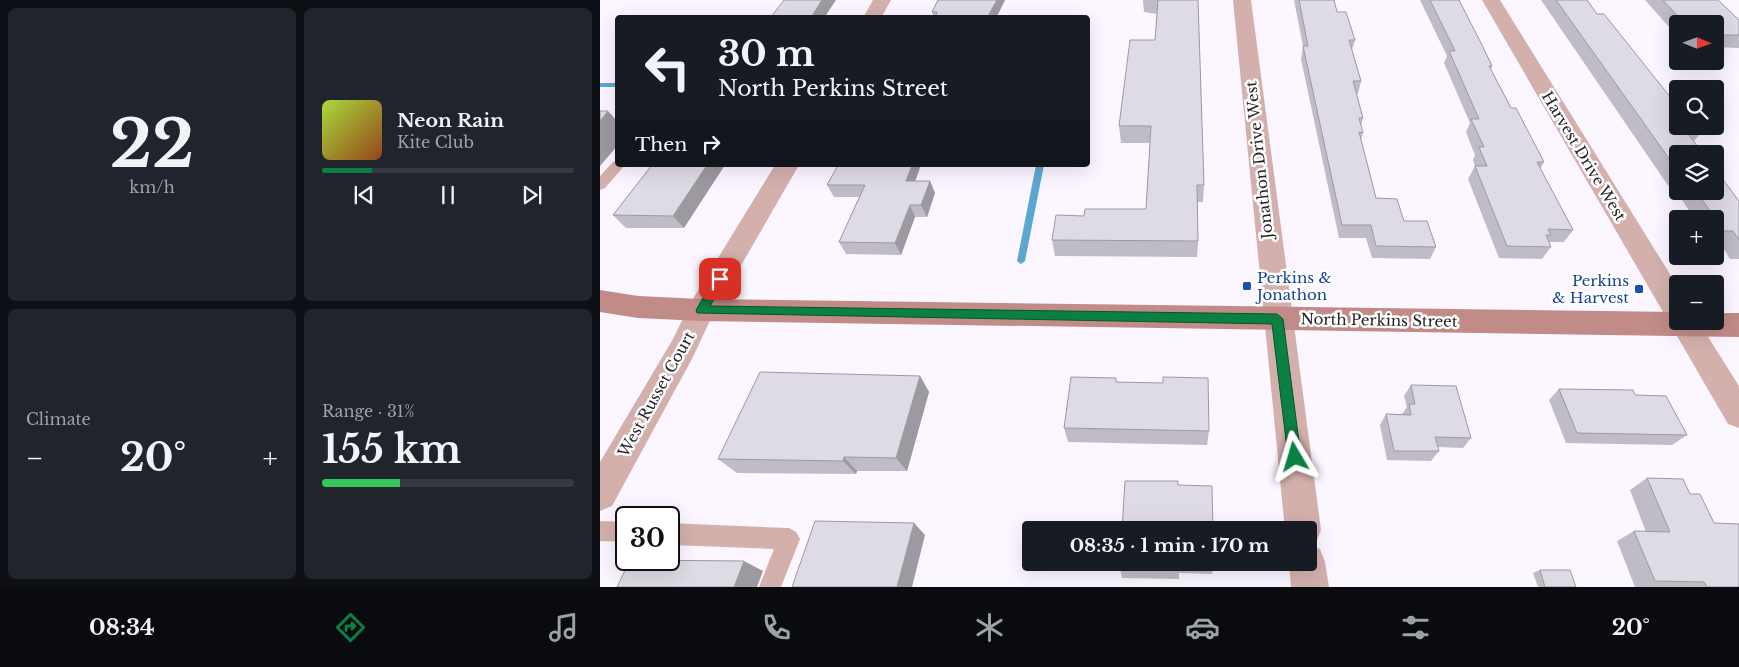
<!DOCTYPE html>
<meta charset="utf-8">
<style>
body{margin:0;font-family:"Libre Baskerville",serif;background:#20242c;color:#f1f3f6;height:100vh;display:flex;flex-direction:column;font-size:19px;white-space:nowrap}
*{box-sizing:border-box;margin:0}
p{font-size:16px;color:#9ea1a6}
.icon{flex:none;width:28px;height:28px;fill:none;stroke:currentColor;stroke-width:2;stroke-linecap:round;stroke-linejoin:round}
.map{position:relative;flex:1;overflow:hidden}
.panel{display:flex;flex-direction:column;gap:8px;padding:8px;background:#0d0f14;width:600px}
.panel>*{flex:none}
.banner{position:absolute;left:15px;top:15px;width:475px;height:152px;border-radius:5px;box-shadow:0 5px 20px #0002;background:#171b24;color:#f1f3f6;overflow:hidden}
.needle{width:32px;rotate:91deg}
.fabs{position:absolute;left:1069px;top:15px;display:grid;gap:10px}
.fabs a{display:grid;place-items:center;width:55px;height:55px;border-radius:5px;background:#171b24;box-shadow:0 5px 20px #0002;font-size:25px}
.speed{position:absolute;left:15px;top:506px;display:flex;gap:10px;font-size:25px;font-weight:700;text-align:center}
.speed>*{display:grid;place-content:center;width:65px;height:65px;border-radius:50%;background:#171b24;box-shadow:0 5px 20px #0002;line-height:1}
.speed .limit{border:2px solid #111;border-radius:8px;background:#fff;color:#111}
.pin{position:absolute;display:grid;place-items:center;width:42px;height:42px;color:#fff;margin:-21px;border-radius:10px;box-shadow:0 2px 8px #0006}
.me{position:absolute;width:55px;margin:-28px;rotate:353deg;stroke-linejoin:round;filter:drop-shadow(0 0 4px #0008)}
.turn{display:flex;align-items:center;gap:18px;height:105px;padding:0 20px;font-size:22px}
.turn .icon{width:65px;height:65px;stroke-width:2.5}
.turn b{display:block;font-size:35px;line-height:42px}
.then{display:flex;align-items:center;height:48px;padding:0 20px;background:#0003;gap:10px;font-size:19px}
.big{font-size:38px;font-weight:800;line-height:1.1}
.panel .tile{flex:1;display:flex;flex-direction:column;justify-content:center;gap:8px;min-width:0;padding:0 18px;border-radius:8px;background:#20242c}
.panel .dial{align-items:center;gap:0}
.dial b{font-size:65px;line-height:1}
.song{display:flex;align-items:center;gap:15px}
.cover{width:60px;height:60px;border-radius:8px;background:linear-gradient(135deg,hsl(80 70% 55%),hsl(20 70% 35%))}
.played{height:5px;border-radius:2px;background:linear-gradient(90deg,#0b8043 20%,#363941 20%)}
.keys{display:flex;justify-content:space-around;direction:ltr}
.heat{display:flex;justify-content:space-between;align-items:center;font-size:28px;direction:ltr}
.charge{height:8px;border-radius:4px;background:linear-gradient(90deg,#34c759 31%,#363941 0)}
.panel .tiles{flex:1;display:grid;gap:8px;grid-template-columns:repeat(2,1fr)}
.trip{position:absolute;left:422px;top:521px;width:295px;height:50px;border-radius:5px;background:#171b24;box-shadow:0 5px 20px #0002;font-weight:800;line-height:50px;text-align:center}
.tabs{display:flex;height:80px;justify-content:space-around;align-items:center;background:#090b0e;color:#9ea1a6}
.tabs .icon{width:35px;height:35px}
.tabs .current{color:#0b8043}
.tabs b{font-size:22px;color:#f1f3f6}
main{display:flex;flex:1;min-height:0}
.map>svg:first-child{display:block}
</style>
<main>
<section class="panel">
<div class="tiles">
<div class="tile dial"><b>22</b><p>km/h</p></div>
<div class="tile">
<div class="song"><i class="cover"></i><div><b>Neon Rain</b><p>Kite Club</p></div></div>
<div class="played"></div>
<div class="keys"><svg class="icon" aria-label="previous" viewBox="0 0 24 24"><path d="M18 5L8 12l10 7zM5 5v14"/></svg><svg class="icon" aria-label="pause" viewBox="0 0 24 24"><path d="M8 5v14M16 5v14"/></svg><svg class="icon" aria-label="next" viewBox="0 0 24 24"><path d="M6 5l10 7-10 7zM19 5v14"/></svg></div>
</div>
<div class="tile"><p>Climate</p>
<div class="heat"><a>−</a><b class="big">20°</b><a>+</a></div>
</div>
<div class="tile"><p>Range · 31%</p><b class="big">155 km</b><div class="charge"></div></div>
</div>
</section>
<div class="map">
<svg width="1139" height="587" viewBox="0 0 1139 587">
<rect width="100%" height="100%" fill="#fbf6ff"/>
<g fill="none" stroke-linecap="round" stroke-linejoin="round">
<!-- stream -->
<path fill="#5ca7d0" fill-rule="evenodd" d="M0,83H18V87H0Z
M436,165H444L425,261L421,264L417,261Z"/>
<!-- lane -->
<path fill="#d4b0ad" fill-rule="evenodd" d="M0,118H18V126H0Z
M18,161V165H25L5,188L0,190V176L13,162Z
M0,521L26,522V542L0,541Z
M69,523L189,528L196,532L200,539L181,587H159L174,549L69,545Z"/>
<!-- street -->
<path fill="#d4b0ad" fill-rule="evenodd" d="M273,0H291L281,18H263Z
M633,0H651L721,530L716,543L710,545L720,549L725,562L729,587H691L689,562H709V530H685Z
M882,0H900L1078,287V321H1098L1139,386V428L1128,424Z
M175,165H199L113,314L93,357L12,506L0,511V462L73,339L91,302Z"/>
<!-- secondary -->
<path fill="#c18c88" fill-rule="evenodd" d="M0,290L38,296L101,299L1078,312V321H1115V313H1139V337L101,321L38,318L0,312Z"/>
</g>
<!-- wall -->
<path fill="#c0bcc5" d="M338,0H405L396,18H334L332,12Z
M543,0H598L604,185L603,202H597L598,241L597,257L455,256L452,240L484,216L546,209L550,143H521L519,126L555,40L557,14L544,12Z
M694,0H734L737,12L755,40L752,50L761,81L758,94H756L763,118L761,125L763,133L761,140L776,198L836,247L830,259L772,258L766,238H739L701,59L703,46Z
M820,0H859L892,66L891,69L911,108L944,162L940,169L973,230L964,242H949L951,247L942,259L899,258L868,179L875,166L873,160L875,155L866,132L870,123L844,63L847,56Z
M941,0H987L997,14L1071,98L1104,129L1094,141L1078,154V191H1115L1139,201V259H1130L1120,243H1115V219H1095L1082,200H1078Z
M1045,0H1118L1139,20V48L1115,47V24H1078V37Z
M52,165L84,228H26L13,215Z
M315,181H330L335,193L327,217H315L301,255L246,254L239,242L259,197H234L227,185Z
M320,376L329,392L307,471H257L256,474L137,473L118,459Z
M517,382L609,431L607,445L468,442L464,428Z
M811,385L871,438L863,448L838,447L839,451L831,461L787,460L780,425L786,414H802L807,407L804,396Z
M959,389L1035,395L1087,435L1072,445L966,443L949,400Z
M1047,478L1139,587H1035L1017,541L1034,531L1046,532L1030,490Z
M520,562L614,564L612,574L579,573V579L522,578L520,568Z
M940,570L976,587H938L933,573Z"/>
<!-- shaded-wall -->
<path fill="#9c99a0" d="M222,0H236L224,18H211Z
M397,0H405L396,18H387Z
M8,111L18,122V145L0,166V121Z
M107,165H125L84,228L73,216Z
M312,165H321L311,193L306,181Z
M330,181L335,193L327,217L321,205Z
M310,205L315,217L301,255L295,243Z
M320,376L329,392L307,471L296,458Z
M244,457L257,471L256,474L243,461Z
M314,523L325,535L312,587H297Z
M144,561L163,571L157,587H134Z"/>
<!-- building -->
<path fill="#dfdbe5" stroke="#9c99a0" d="M184,0H222L211,17H171Z
M338,0H397L387,18H335L337,12H332Z
M558,0H598L604,185H597L598,241L452,240L456,215L484,216L485,209H546L551,126H519L530,40H555Z
M699,0H734L737,12H746L755,40H749L761,81H753L763,118H759L763,133L759,132L776,198L797,199L804,221H827L836,247L776,246L771,225H742L703,46H708Z
M830,0H859L882,45L892,66H889L911,108H916L944,162H937L973,230L948,229L951,235H946L951,247L907,246L875,166H887L879,147H884L871,119H879L849,51H855Z
M956,0H987L997,14H1004L1071,98H1078V126H1102L1104,129L1084,128L1103,154H1078V171Z
M1063,0H1118L1139,20V35H1115V24H1085Z
M0,111H8L0,121Z
M52,165H107L73,216L13,215Z
M238,165H312L306,181H330L321,205H310L295,243L239,242L265,185H227Z
M1115,169L1139,201V240L1133,231H1124L1096,191H1115Z
M160,372L320,376L296,458L244,457L243,461L118,459Z
M471,377L516,378V382L563,383V377L608,378L609,431L464,428Z
M811,385L856,386L871,438L835,437L839,451H794L786,414L811,415L809,404H815Z
M959,389L1033,390L1035,395L1066,396L1087,435L977,433Z
M1047,478L1083,479L1090,494H1100L1114,523L1139,524V587H1107L1104,582L1055,581L1034,531L1070,532Z
M525,481H578V485L612,486L613,530H522Z
M215,521L314,523L297,587H192Z
M30,560H33L144,561L134,587H17Z
M520,562H614V564L579,563V569L520,568Z
M940,570H970L976,587H945Z"/>
<!-- route -->
<path fill="#0b8043" stroke="#07532c" d="M120,274L126,279L110,306L677,314L683,319L701,457L699,462L695,463L690,462L688,457L672,324L97,313L96,310L116,276Z"/>
<!-- markers -->
<g fill="#1a4fb4" stroke="#fff" stroke-width="2">
<rect x="642" y="281" width="10" height="10" rx="2.5"/>
<rect x="1034" y="284" width="10" height="10" rx="2.5"/>
</g>
<g text-anchor="middle" dominant-baseline="central" stroke-width="5" stroke-linejoin="round" paint-order="stroke">
<!-- street labels -->
<g font-size="15" fill="#201f22" stroke="#fff">
<text transform="translate(984 156) rotate(59)">Harvest Drive West</text>
<text transform="translate(659 160) rotate(-96)">Jonathon Drive West</text>
<text transform="translate(779 320) rotate(1)">North Perkins Street</text>
<text transform="translate(56 394) rotate(-61)">West Russet Court</text>
</g>
<!-- transit labels -->
<g font-size="15" fill="#164399" stroke="#fff" text-anchor="start">
<text x="657" y="277">Perkins &amp;<tspan x="657" dy="17">Jonathon</tspan></text>
<text x="1029" y="280" text-anchor="end">Perkins<tspan x="1029" dy="17">&amp; Harvest</tspan></text>
</g>
</g>
</svg>
<div class="fabs">
<a><svg class="needle" viewBox="-14 -14 28 28"><path d="M0-13l5 13h-10z" fill="#e53935"/><path d="M0 13l5-13h-10z" fill="#9ea1a6"/></svg></a>
<a><svg class="icon" aria-label="search" viewBox="0 0 24 24"><circle cx="10" cy="10" r="6"/><path d="M15 15l6 6"/></svg></a>
<a><svg class="icon" aria-label="layers" viewBox="0 0 24 24"><path d="M12 4l9 5-9 5-9-5zM3 14l9 5 9-5"/></svg></a>
<a>+</a>
<a>−</a>
</div>
<div class="speed"><div class="limit">30</div></div>
<div class="pin" style="left:120px;top:279px;background:#d93025"><svg class="icon" aria-label="arrive" viewBox="0 0 24 24"><path d="M6 21V4h12l-3 4 3 4H6"/></svg></div>
<svg class="me" style="left:695px;top:457px" viewBox="-20 -20 40 40"><path d="M0-17L14 15 0 8-14 15z" fill="#0b8043" stroke="#fff" stroke-width="4"/></svg>
<div class="trip">08:35 · 1 min · 170 m</div>
<div class="banner">
<div class="turn"><svg class="icon" aria-label="left" viewBox="0 0 24 24"><path d="M17 20v-9H6M10 6l-5 5 5 5"/></svg><div><b>30 m</b>North Perkins Street</div></div>
<div class="then">Then<svg class="icon" aria-label="right" viewBox="0 0 24 24"><path d="M7 20v-9h11M14 6l5 5-5 5"/></svg></div>
</div>
</div>
</main>
<nav class="tabs">
<b>08:34</b>
<svg class="icon current" aria-label="directions" viewBox="0 0 24 24"><path d="M12 3l9 9-9 9-9-9zM9 14v-3h6M13 9l2 2-2 2"/></svg>
<svg class="icon" aria-label="music" viewBox="0 0 24 24"><path d="M9 18V5l10-2v13"/><circle cx="6" cy="18" r="3"/><circle cx="16" cy="16" r="3"/></svg>
<svg class="icon" aria-label="phone" viewBox="0 0 24 24"><path d="M5 4h4l2 5-3 2q2 4 5 5l2-3 5 2v4C11 20 4 13 5 4z"/></svg>
<svg class="icon" aria-label="climate" viewBox="0 0 24 24"><path d="M12 3v18M4 7l16 10M4 17L20 7"/></svg>
<svg class="icon" aria-label="car" viewBox="0 0 24 24"><path d="M5 17H2v-5l4-1 3-4h7l3 4 3 1v5h-3M9 17h6M6 11h13"/><circle cx="7" cy="17" r="2"/><circle cx="17" cy="17" r="2"/></svg>
<svg class="icon" aria-label="filters" viewBox="0 0 24 24"><path d="M4 7h16M4 17h16"/><circle cx="9" cy="7" r="2"/><circle cx="15" cy="17" r="2"/></svg>
<b>20°</b>
</nav>
